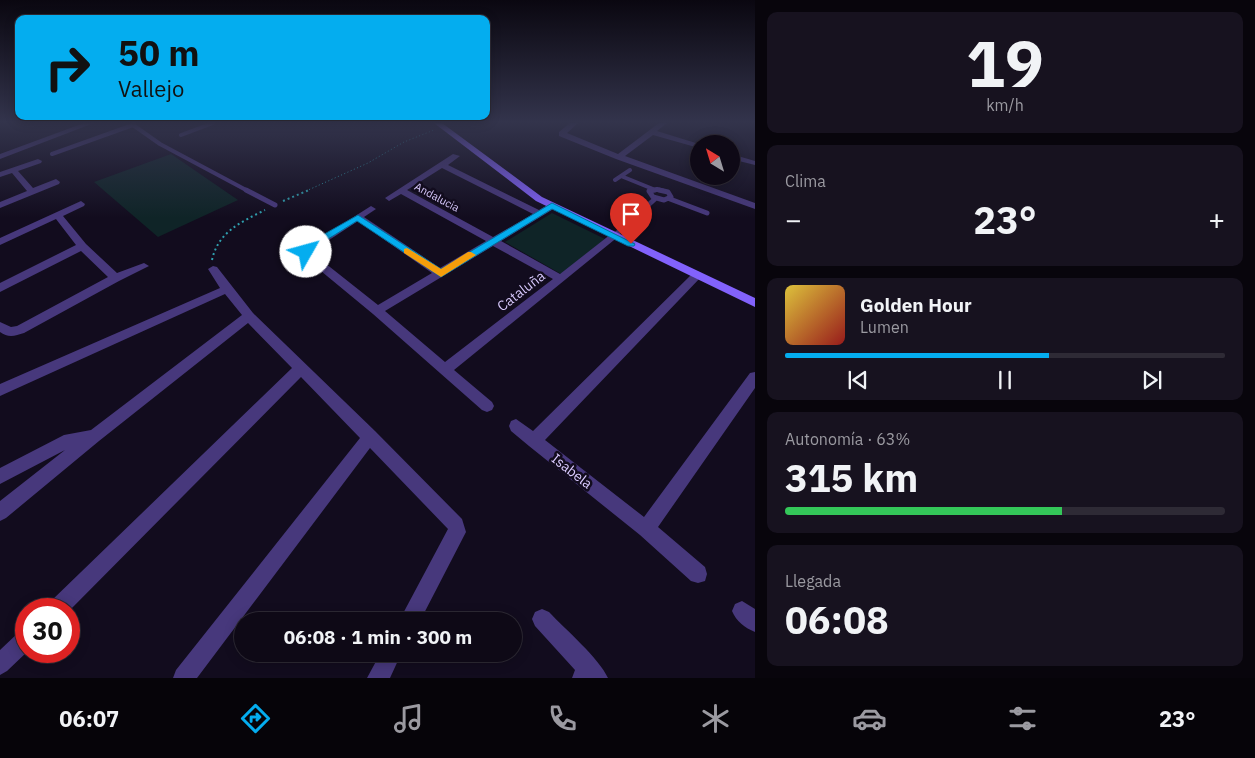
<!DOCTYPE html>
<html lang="es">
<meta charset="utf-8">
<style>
body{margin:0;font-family:"IBM Plex Sans",sans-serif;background:#17121f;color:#f1f3f6;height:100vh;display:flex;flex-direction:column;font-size:19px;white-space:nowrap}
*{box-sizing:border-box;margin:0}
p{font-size:16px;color:#9b9aa1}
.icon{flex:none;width:28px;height:28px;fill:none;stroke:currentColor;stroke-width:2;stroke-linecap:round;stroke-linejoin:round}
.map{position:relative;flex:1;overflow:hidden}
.side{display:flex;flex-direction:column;gap:12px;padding:12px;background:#08050c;width:500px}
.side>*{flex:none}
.hud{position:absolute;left:15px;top:15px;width:475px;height:105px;border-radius:10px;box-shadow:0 2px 12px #0003,0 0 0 1px #2e2a35;background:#04adef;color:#111;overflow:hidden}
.needle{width:32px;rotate:322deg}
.controls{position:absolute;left:690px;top:135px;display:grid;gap:10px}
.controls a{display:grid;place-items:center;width:50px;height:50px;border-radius:50%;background:#0e0916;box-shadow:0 2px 12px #0003,0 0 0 1px #2e2a35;font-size:25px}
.speed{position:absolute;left:15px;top:598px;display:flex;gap:10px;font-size:25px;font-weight:700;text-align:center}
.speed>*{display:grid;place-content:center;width:65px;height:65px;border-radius:50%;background:#0e0916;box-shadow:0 2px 12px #0003,0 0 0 1px #2e2a35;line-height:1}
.speed .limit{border:8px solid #d22;background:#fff;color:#111}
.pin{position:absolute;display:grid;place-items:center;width:42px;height:42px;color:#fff;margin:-51px -21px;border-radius:50% 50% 50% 0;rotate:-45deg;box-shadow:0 0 5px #0007}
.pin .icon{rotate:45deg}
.me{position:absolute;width:55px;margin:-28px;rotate:52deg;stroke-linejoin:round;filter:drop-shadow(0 0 4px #0008)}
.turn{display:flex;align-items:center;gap:18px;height:105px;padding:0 20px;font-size:22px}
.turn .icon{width:65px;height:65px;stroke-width:2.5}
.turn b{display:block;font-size:35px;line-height:42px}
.big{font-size:38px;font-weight:700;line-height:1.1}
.side .widget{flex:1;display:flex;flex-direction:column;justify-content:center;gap:8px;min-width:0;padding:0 18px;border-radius:10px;background:#17121f}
.side .dial{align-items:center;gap:0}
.dial b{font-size:65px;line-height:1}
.song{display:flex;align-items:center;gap:15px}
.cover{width:60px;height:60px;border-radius:8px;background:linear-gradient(135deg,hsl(50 70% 55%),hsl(0 70% 35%))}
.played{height:5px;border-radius:2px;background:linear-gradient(90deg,#04adef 60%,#2e2a35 60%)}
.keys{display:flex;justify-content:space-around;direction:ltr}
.heat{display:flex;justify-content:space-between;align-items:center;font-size:28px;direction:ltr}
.charge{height:8px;border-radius:4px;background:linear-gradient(90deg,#34c759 63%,#2e2a35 0)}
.trip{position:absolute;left:234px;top:612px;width:288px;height:50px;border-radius:25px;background:#0e0916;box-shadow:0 2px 12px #0003,0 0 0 1px #2e2a35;font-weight:700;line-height:50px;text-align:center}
.tab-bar{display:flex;height:80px;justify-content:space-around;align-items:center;background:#060409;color:#9b9aa1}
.tab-bar .icon{width:35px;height:35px}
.tab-bar .on{color:#04adef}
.tab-bar b{font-size:22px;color:#f1f3f6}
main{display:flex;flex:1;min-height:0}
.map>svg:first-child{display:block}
</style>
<main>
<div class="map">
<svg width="755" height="678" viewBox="0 0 755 678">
<rect width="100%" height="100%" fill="#120c1e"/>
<!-- green -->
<path fill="#0f2427" d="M171,154L238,200L158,237L94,182Z
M552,213L605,239L561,274L505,242Z"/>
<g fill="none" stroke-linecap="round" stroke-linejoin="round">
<!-- path-far1 -->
<path stroke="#2f9ead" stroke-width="1" stroke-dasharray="1 2.5" stroke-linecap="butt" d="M306,191L368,163L404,142L434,130"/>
<!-- path -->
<path stroke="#2f9ead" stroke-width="2" stroke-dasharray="2 3" stroke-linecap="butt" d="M283,201L309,190
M212,260C218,232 241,222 265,210"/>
<!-- lane-far1 -->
<path stroke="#47387c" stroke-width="4" d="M134,123L133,125L160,144L248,191
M181,135L213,123
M52,154L133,125
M621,176L653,189
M615,180L630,170
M650,191L657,189L664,191"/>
<!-- lane -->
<path stroke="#47387c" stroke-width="5" d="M246,190L275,205
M655,190L649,191L653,197L664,200L671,197L668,192L659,190
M670,199L707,213
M614,236L656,198"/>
<!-- street -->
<path fill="#47387c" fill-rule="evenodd" d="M84,123H94L0,159V154Z
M570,123H578L567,133L618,154L659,123H667L657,131L699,144V148L653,135L625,156L755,203V209L616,159L559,136V132Z
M453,154L460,156L448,165L539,210L549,204H555V208L501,241L560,274L611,234L614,233L619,236L454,370L492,402L494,406L492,410L487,412L482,410L373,314L304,257L300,251L371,206L376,209L364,217L440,268L486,241L401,194L389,201L385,198ZM442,168L533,214L493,237L407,190ZM358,221L432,273L378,305L311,252ZM493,246L553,279L445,362L385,311Z
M731,154L755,161V165L731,159Z
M38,159L42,161L41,163L18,171L33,188L56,179L60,182L59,184L0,208V202L27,191L12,173L0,177V172Z
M81,201L85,204L84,206L63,216L86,244L117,273L144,263L149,266L119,281L24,333C15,336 8,338 0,332V322L11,327L17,326L108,277L81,251L0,292V283L76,245L56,219L0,245V238Z
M213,266L217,267L253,313L375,431L462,519L466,532L420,621H399L448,529L370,448L197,678H173L176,670L360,438L301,377L69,611V609H47L50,602L292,368L248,323L99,441L6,518L0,521V501L65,450L0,484V468L64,435L91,430L242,315L225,294L0,396V384L220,288L208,269Z
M697,271L701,273L702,275L701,277L545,440L644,517L750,373L755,372V388L658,527L705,567L707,574L705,581L698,583L691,581L640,535L529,446L511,431L509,426L511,421L516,419L533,431L693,273Z
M742,601L755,609V632C745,628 736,621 732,611L735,604Z
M542,609L549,612C565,629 599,658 608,678H572L575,670L535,626L532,619L535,612Z
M26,629V651H28L7,671L0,675V650L19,632Z
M380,654H401L390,678H367Z"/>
<!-- secondary -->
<path fill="#8262fc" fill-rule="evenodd" d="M434,123H442L542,197L755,298V307L536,201Z"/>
</g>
<!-- sky -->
<linearGradient id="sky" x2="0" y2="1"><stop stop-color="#0a0710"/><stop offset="0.56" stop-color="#33344c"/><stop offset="1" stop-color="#33344c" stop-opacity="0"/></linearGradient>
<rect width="755" height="218" fill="url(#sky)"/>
<!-- route -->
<path fill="#04adef" stroke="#03709b" d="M552,203L635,244L634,246H628L552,209L441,277L357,221L312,249L309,254L306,255L301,252L305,245L358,215L441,269Z"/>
<!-- slow -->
<path fill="#f59e0b" d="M407,248L441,269L468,252H471L476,255L441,277L404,253V249Z"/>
<g text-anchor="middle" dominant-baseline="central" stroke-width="5" stroke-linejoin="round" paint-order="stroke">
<!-- far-street labels -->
<g font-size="11" fill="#d9cafe" stroke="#120c1e">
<text transform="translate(437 197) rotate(28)">Andalucia</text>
</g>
<!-- street labels -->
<g font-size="14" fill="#d9cafe" stroke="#120c1e">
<text transform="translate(521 291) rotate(-38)">Cataluña</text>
<text transform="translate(572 471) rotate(38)">Isabela</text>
</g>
</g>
</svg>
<div class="controls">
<a><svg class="needle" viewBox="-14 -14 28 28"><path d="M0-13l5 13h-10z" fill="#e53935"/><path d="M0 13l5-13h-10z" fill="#9b9aa1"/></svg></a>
</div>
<div class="speed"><div class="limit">30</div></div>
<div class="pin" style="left:631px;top:244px;background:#d93025"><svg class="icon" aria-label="arrive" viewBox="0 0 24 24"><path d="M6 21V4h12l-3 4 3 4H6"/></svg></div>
<svg class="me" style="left:306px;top:252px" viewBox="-20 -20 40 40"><circle r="19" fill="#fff"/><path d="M0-13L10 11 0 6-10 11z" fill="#04adef"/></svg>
<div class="trip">06:08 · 1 min · 300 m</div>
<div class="hud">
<div class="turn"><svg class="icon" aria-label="right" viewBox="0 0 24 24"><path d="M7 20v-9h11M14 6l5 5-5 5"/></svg><div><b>50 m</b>Vallejo</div></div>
</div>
</div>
<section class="side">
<div class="widget dial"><b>19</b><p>km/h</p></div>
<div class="widget"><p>Clima</p>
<div class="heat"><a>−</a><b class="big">23°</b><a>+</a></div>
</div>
<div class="widget">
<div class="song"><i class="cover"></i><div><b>Golden Hour</b><p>Lumen</p></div></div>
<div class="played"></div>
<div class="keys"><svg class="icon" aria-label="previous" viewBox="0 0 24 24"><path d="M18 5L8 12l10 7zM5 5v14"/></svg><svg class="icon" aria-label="pause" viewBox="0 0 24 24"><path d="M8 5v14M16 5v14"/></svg><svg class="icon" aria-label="next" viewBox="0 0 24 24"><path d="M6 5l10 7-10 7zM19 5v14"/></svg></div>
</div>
<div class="widget"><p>Autonomía · 63%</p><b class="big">315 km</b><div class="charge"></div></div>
<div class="widget"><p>Llegada</p><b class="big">06:08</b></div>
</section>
</main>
<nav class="tab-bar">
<b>06:07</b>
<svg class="icon on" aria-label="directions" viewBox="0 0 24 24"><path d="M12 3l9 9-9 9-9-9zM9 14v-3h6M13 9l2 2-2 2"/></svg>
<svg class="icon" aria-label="music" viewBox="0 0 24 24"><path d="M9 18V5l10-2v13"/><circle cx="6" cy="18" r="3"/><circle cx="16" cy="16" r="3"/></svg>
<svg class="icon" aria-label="phone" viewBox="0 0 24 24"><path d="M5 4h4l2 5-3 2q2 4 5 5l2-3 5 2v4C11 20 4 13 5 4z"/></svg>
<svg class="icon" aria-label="climate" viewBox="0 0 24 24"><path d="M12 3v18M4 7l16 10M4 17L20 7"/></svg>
<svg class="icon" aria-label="car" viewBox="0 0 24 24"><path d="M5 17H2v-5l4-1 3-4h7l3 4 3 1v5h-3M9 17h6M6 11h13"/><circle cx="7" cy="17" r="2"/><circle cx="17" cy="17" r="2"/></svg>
<svg class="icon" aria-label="filters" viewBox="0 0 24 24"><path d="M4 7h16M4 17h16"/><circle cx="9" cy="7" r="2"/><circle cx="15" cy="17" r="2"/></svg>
<b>23°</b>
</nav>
